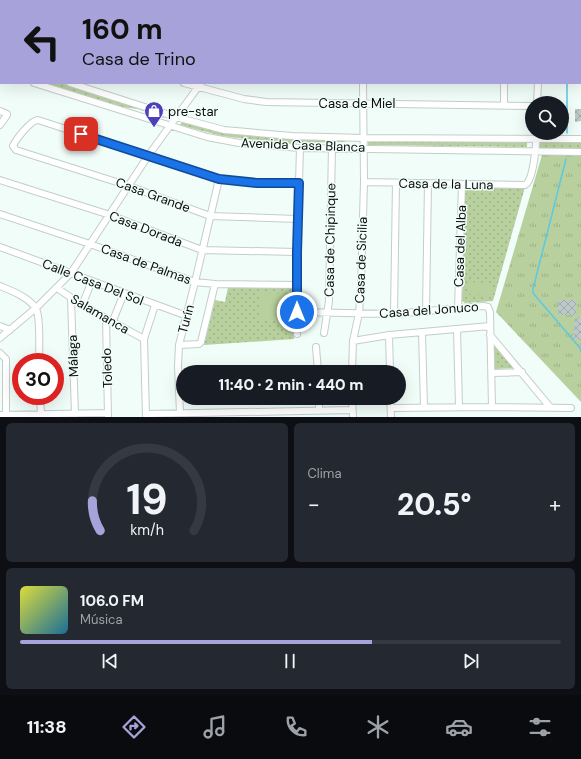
<!DOCTYPE html>
<html lang="es">
<meta charset="utf-8">
<style>
body{margin:0;font-family:"DM Sans",sans-serif;background:#242831;color:#f1f3f6;height:100vh;display:flex;flex-direction:column;font-size:15px;white-space:nowrap}
*{box-sizing:border-box;margin:0}
p{font-size:13px;color:#9ea1a6}
.icon{flex:none;width:22px;height:22px;fill:none;stroke:currentColor;stroke-width:2;stroke-linecap:round;stroke-linejoin:round}
.map{position:relative;height:417px;overflow:hidden}
.panel{display:flex;flex-direction:column;gap:6px;padding:6px;background:#0d0f14;flex:1}
.panel>*{flex:none}
.banner{position:absolute;left:0px;top:0px;width:581px;height:84px;box-shadow:0 4px 16px #0002;background:#a8a2da;color:#111;overflow:hidden}
.controls{position:absolute;left:525px;top:96px;display:grid;gap:8px}
.controls a{display:grid;place-items:center;width:44px;height:44px;border-radius:50%;background:#171b24;box-shadow:0 4px 16px #0002;font-size:20px}
.speed{position:absolute;left:12px;top:353px;display:flex;gap:8px;font-size:20px;font-weight:700;text-align:center}
.speed>*{display:grid;place-content:center;width:52px;height:52px;border-radius:50%;background:#171b24;box-shadow:0 4px 16px #0002;line-height:1}
.speed .limit{border:6px solid #d22;background:#fff;color:#111}
.pin{position:absolute;display:grid;place-items:center;width:34px;height:34px;color:#fff;margin:-17px;border-radius:8px;box-shadow:0 2px 6px #0006}
.me{position:absolute;width:44px;margin:-22px;rotate:0deg;stroke-linejoin:round;filter:drop-shadow(0 0 3px #0008)}
.turn{display:flex;align-items:center;gap:14px;height:84px;padding:0 16px;font-size:18px}
.turn .icon{width:52px;height:52px;stroke-width:2.5}
.turn b{display:block;font-size:28px;line-height:34px}
.big{font-size:30px;font-weight:800;line-height:1.1}
.panel .card{flex:1;display:flex;flex-direction:column;justify-content:center;gap:6px;min-width:0;padding:0 14px;border-radius:6px;background:#242831}
.panel .dial{align-items:center;gap:0}
.dial svg{height:104px;overflow:visible;fill:none;stroke:#363941;stroke-width:7;stroke-linecap:round;text-anchor:middle}
.dial text{fill:#f1f3f6;stroke:none}
.song{display:flex;align-items:center;gap:12px}
.cover{width:48px;height:48px;border-radius:6px;background:linear-gradient(135deg,hsl(60 70% 55%),hsl(200 70% 35%))}
.played{height:4px;border-radius:2px;background:linear-gradient(90deg,#a8a2da 65%,#363941 65%)}
.keys{display:flex;justify-content:space-around;direction:ltr}
.heat{display:flex;justify-content:space-between;align-items:center;font-size:22px;direction:ltr}
.panel .tiles{flex:1;display:grid;gap:6px;grid-template-columns:1fr 1fr}
.card:last-child{grid-column:span 2}
.trip{position:absolute;left:176px;top:365px;width:230px;height:40px;border-radius:20px;background:#171b24;box-shadow:0 4px 16px #0002;font-weight:800;line-height:40px;text-align:center}
.tabs{display:flex;height:64px;justify-content:space-around;align-items:center;background:#090b0e;color:#9ea1a6}
.tabs .icon{width:28px;height:28px}
.tabs .on{color:#a8a2da}
.tabs b{font-size:18px;color:#f1f3f6}
.map>svg:first-child{display:block}
</style>
<div class="map">
<svg width="581" height="417" viewBox="0 0 581 417">
<defs>
<pattern id="grass-tufts" width="24" height="20" patternUnits="userSpaceOnUse"><rect width="24" height="20" fill="#b8d09d"/><path d="M3 7l-1-3M5 7V3M7 7l1-3M15 17l-1-3M17 17v-4M19 17l1-3" fill="none" stroke="#9db186"/></pattern>
<pattern id="park-dots" width="8" height="8" patternUnits="userSpaceOnUse"><rect width="8" height="8" fill="#b8d09d"/><path d="M2 2h.1M6 6h.1" fill="none" stroke="#9db186" stroke-width="1.8" stroke-linecap="round"/></pattern>
<pattern id="building-cross-hatch" width="8" height="8" patternUnits="userSpaceOnUse"><rect width="8" height="8" fill="#bcc9c8"/><path d="M0 0l8 8M0 8l8-8" fill="none" stroke="#a0abab"/></pattern>
</defs>
<rect width="100%" height="100%" fill="#f1fdf9"/>
<!-- grass -->
<path fill="url(#grass-tufts)" d="M542,155H581V402L496,312Z"/>
<!-- park -->
<path fill="url(#park-dots)" d="M45,83H61L164,116V118L138,109L122,107Z
M183,121L218,131L345,140V142L283,143L222,136L180,125Z
M416,140L527,142V147L368,145V141L396,142Z
M539,142H581V148H538Z
M468,186L525,187L493,301L465,303L462,301L465,189Z
M228,287H290L294,291V339L204,345L215,300L225,302Z
M494,344L516,368L495,369Z"/>
<!-- pitch -->
<path fill="#b8d09d" d="M468,282L493,283V295L468,294Z
M260,293L287,294L286,321L259,320Z"/>
<g fill="none" stroke-linecap="round" stroke-linejoin="round">
<!-- stream -->
<path stroke="#5cc8e2" stroke-width="1.5" d="M557,0V1
M567,83V133
M566,159L533,289V293L580,348L581,352"/>
</g>
<!-- building -->
<path fill="url(#building-cross-hatch)" d="M575,109H581V121L575,122Z
M558,300H576V315H558Z
M575,317L581,318V340L573,339Z"/>
<g fill="none" stroke-linecap="round" stroke-linejoin="round">
<defs>
<path id="minor" d="M51,0L55,1
M249,0L253,1
M566,0L567,1
M111,1L112,0
M144,1V0
M353,1V0
M505,1V0
M538,1V0
M574,1L577,0
M580,8H581
M0,21H1
M580,38L581,41
M0,60L1,61
M0,72L1,73
M34,83L207,137L239,143L300,148L581,152
M70,83L176,117L224,130L292,136L363,138L581,139
M184,83L244,99L266,102L532,106
M537,103L538,83
M504,105V83
M0,111L7,114V115L0,125
M0,180L110,215L202,250L297,252
M364,182L525,185C534,180 536,144 537,133
M0,214L90,244L195,282L215,284L297,285
M298,219L210,216L129,186L16,150L13,146C16,139 31,120 38,120L219,179L257,183H299
M0,247L187,316
M0,286C12,291 26,296 35,307C41,314 39,351 39,362
M57,288L82,305L144,339
M71,299L75,414
M82,305L92,281
M458,309L462,184
M297,312L394,314L483,306L488,307L490,312L492,407
M426,312L428,183
M394,314L396,183
M106,319L108,416
M112,323L124,293
M0,326L10,330
M457,329L459,407
M422,332L424,407
M324,333L329,301L332,147
M297,334V252L300,148
M389,335L390,372
M490,335L550,407
M0,338L36,308L71,273L148,156L201,83
M353,341L389,335L490,326
M179,345L199,344L201,342L215,284
M316,347L318,372
M0,353L6,359V415
M352,372L353,341L359,313L361,287L364,182L363,83
M492,373L522,372
M40,396L41,414
M319,398V410
M352,398L353,417
M390,398L391,417
M391,408L492,407L571,408
M180,413L178,366L179,345L195,282L219,179
M146,414L352,410
M0,415L108,413
M146,417L144,339L155,305"/>
</defs>
<!-- minor casing -->
<use href="#minor" stroke="#c2ceca" stroke-width="8"/>
<!-- minor -->
<use href="#minor" stroke="#fff" stroke-width="6"/>
</g>
<g fill="none" stroke-linecap="round" stroke-linejoin="round">
<defs>
<path id="route" d="M81,134L219,179L257,183H299L297,252V312"/>
</defs>
<!-- route casing -->
<use href="#route" stroke="#114b97" stroke-width="10"/>
<!-- route -->
<use href="#route" stroke="#1a73e8" stroke-width="7"/>
</g>
<!-- icons -->
<defs>
<symbol id="shop-pin" viewBox="-11 -11 22 30"><path d="M0 17L-7.5 6A9.5 9.5 0 1 1 7.5 6Z" fill="#4e40b7" stroke="#f1fdf9"/><path d="M-5-2.5h2.3a2.7 3.5 0 0 1 5.4 0H5L5.5 6h-11ZM-1.5-2.5h3a1.5 2.3 0 0 0-3 0Z" fill="#fff"/></symbol>
</defs>
<g fill-rule="evenodd">
<use href="#shop-pin" x="143" y="100" width="22" height="30"/>
</g>
<g text-anchor="middle" dominant-baseline="central" stroke-width="3" stroke-linejoin="round" paint-order="stroke">
<!-- street labels -->
<g font-size="13" fill="#090d0c" stroke="#f1fdf9">
<text x="357" y="103">Casa de Miel</text>
<text transform="translate(303 145) rotate(2)">Avenida Casa Blanca</text>
<text transform="translate(446 184) rotate(1)">Casa de la Luna</text>
<text transform="translate(153 195) rotate(20)">Casa Grande</text>
<text transform="translate(146 229) rotate(21)">Casa Dorada</text>
<text transform="translate(330 240) rotate(-89)">Casa de Chipinque</text>
<text transform="translate(460 246) rotate(-88)">Casa del Alba</text>
<text transform="translate(361 260) rotate(-88)">Casa de Sicilia</text>
<text transform="translate(146 264) rotate(20)">Casa de Palmas</text>
<text transform="translate(93 282) rotate(21)">Calle Casa Del Sol</text>
<text transform="translate(429 310) rotate(-4)">Casa del Jonuco</text>
<text transform="translate(100 314) rotate(30)">Salamanca</text>
<text transform="translate(186 319) rotate(-75)">Turín</text>
<text transform="translate(73 356) rotate(-92)">Málaga</text>
<text transform="translate(107 368) rotate(-92)">Toledo</text>
</g>
<!-- poi labels -->
<g font-size="13" fill="#090d0c" stroke="#f1fdf9" text-anchor="start">
<text x="168" y="111">pre-star</text>
</g>
</g>
</svg>
<div class="controls">
<a><svg class="icon" aria-label="search" viewBox="0 0 24 24"><circle cx="10" cy="10" r="6"/><path d="M15 15l6 6"/></svg></a>
</div>
<div class="speed"><div class="limit">30</div></div>
<div class="pin" style="left:81px;top:134px;background:#d93025"><svg class="icon" aria-label="arrive" viewBox="0 0 24 24"><path d="M6 21V4h12l-3 4 3 4H6"/></svg></div>
<svg class="me" style="left:297px;top:312px" viewBox="-20 -20 40 40"><circle r="17" fill="#1a73e8" stroke="#fff" stroke-width="3"/><path d="M0-11L8 9 0 5-8 9z" fill="#fff"/></svg>
<div class="trip">11:40 · 2 min · 440 m</div>
<div class="banner">
<div class="turn"><svg class="icon" aria-label="left" viewBox="0 0 24 24"><path d="M17 20v-9H6M10 6l-5 5 5 5"/></svg><div><b>160 m</b>Casa de Trino</div></div>
</div>
</div>
<section class="panel">
<div class="tiles">
<div class="card dial"><svg viewBox="0 0 100 80">
<path d="M14 69A42 42 0 1 1 86 69"/>
<path d="M14 69A42 42 0 0 1 8 46" stroke="#a8a2da"/>
<text x="50" y="56" font-size="32" font-weight="700">19</text>
<text x="50" y="72" font-size="11">km/h</text>
</svg></div>
<div class="card"><p>Clima</p>
<div class="heat"><a>−</a><b class="big">20.5°</b><a>+</a></div>
</div>
<div class="card">
<div class="song"><i class="cover"></i><div><b>106.0 FM</b><p>Música</p></div></div>
<div class="played"></div>
<div class="keys"><svg class="icon" aria-label="previous" viewBox="0 0 24 24"><path d="M18 5L8 12l10 7zM5 5v14"/></svg><svg class="icon" aria-label="pause" viewBox="0 0 24 24"><path d="M8 5v14M16 5v14"/></svg><svg class="icon" aria-label="next" viewBox="0 0 24 24"><path d="M6 5l10 7-10 7zM19 5v14"/></svg></div>
</div>
</div>
</section>
<nav class="tabs">
<b>11:38</b>
<svg class="icon on" aria-label="directions" viewBox="0 0 24 24"><path d="M12 3l9 9-9 9-9-9zM9 14v-3h6M13 9l2 2-2 2"/></svg>
<svg class="icon" aria-label="music" viewBox="0 0 24 24"><path d="M9 18V5l10-2v13"/><circle cx="6" cy="18" r="3"/><circle cx="16" cy="16" r="3"/></svg>
<svg class="icon" aria-label="phone" viewBox="0 0 24 24"><path d="M5 4h4l2 5-3 2q2 4 5 5l2-3 5 2v4C11 20 4 13 5 4z"/></svg>
<svg class="icon" aria-label="climate" viewBox="0 0 24 24"><path d="M12 3v18M4 7l16 10M4 17L20 7"/></svg>
<svg class="icon" aria-label="car" viewBox="0 0 24 24"><path d="M5 17H2v-5l4-1 3-4h7l3 4 3 1v5h-3M9 17h6M6 11h13"/><circle cx="7" cy="17" r="2"/><circle cx="17" cy="17" r="2"/></svg>
<svg class="icon" aria-label="filters" viewBox="0 0 24 24"><path d="M4 7h16M4 17h16"/><circle cx="9" cy="7" r="2"/><circle cx="15" cy="17" r="2"/></svg>
</nav>
